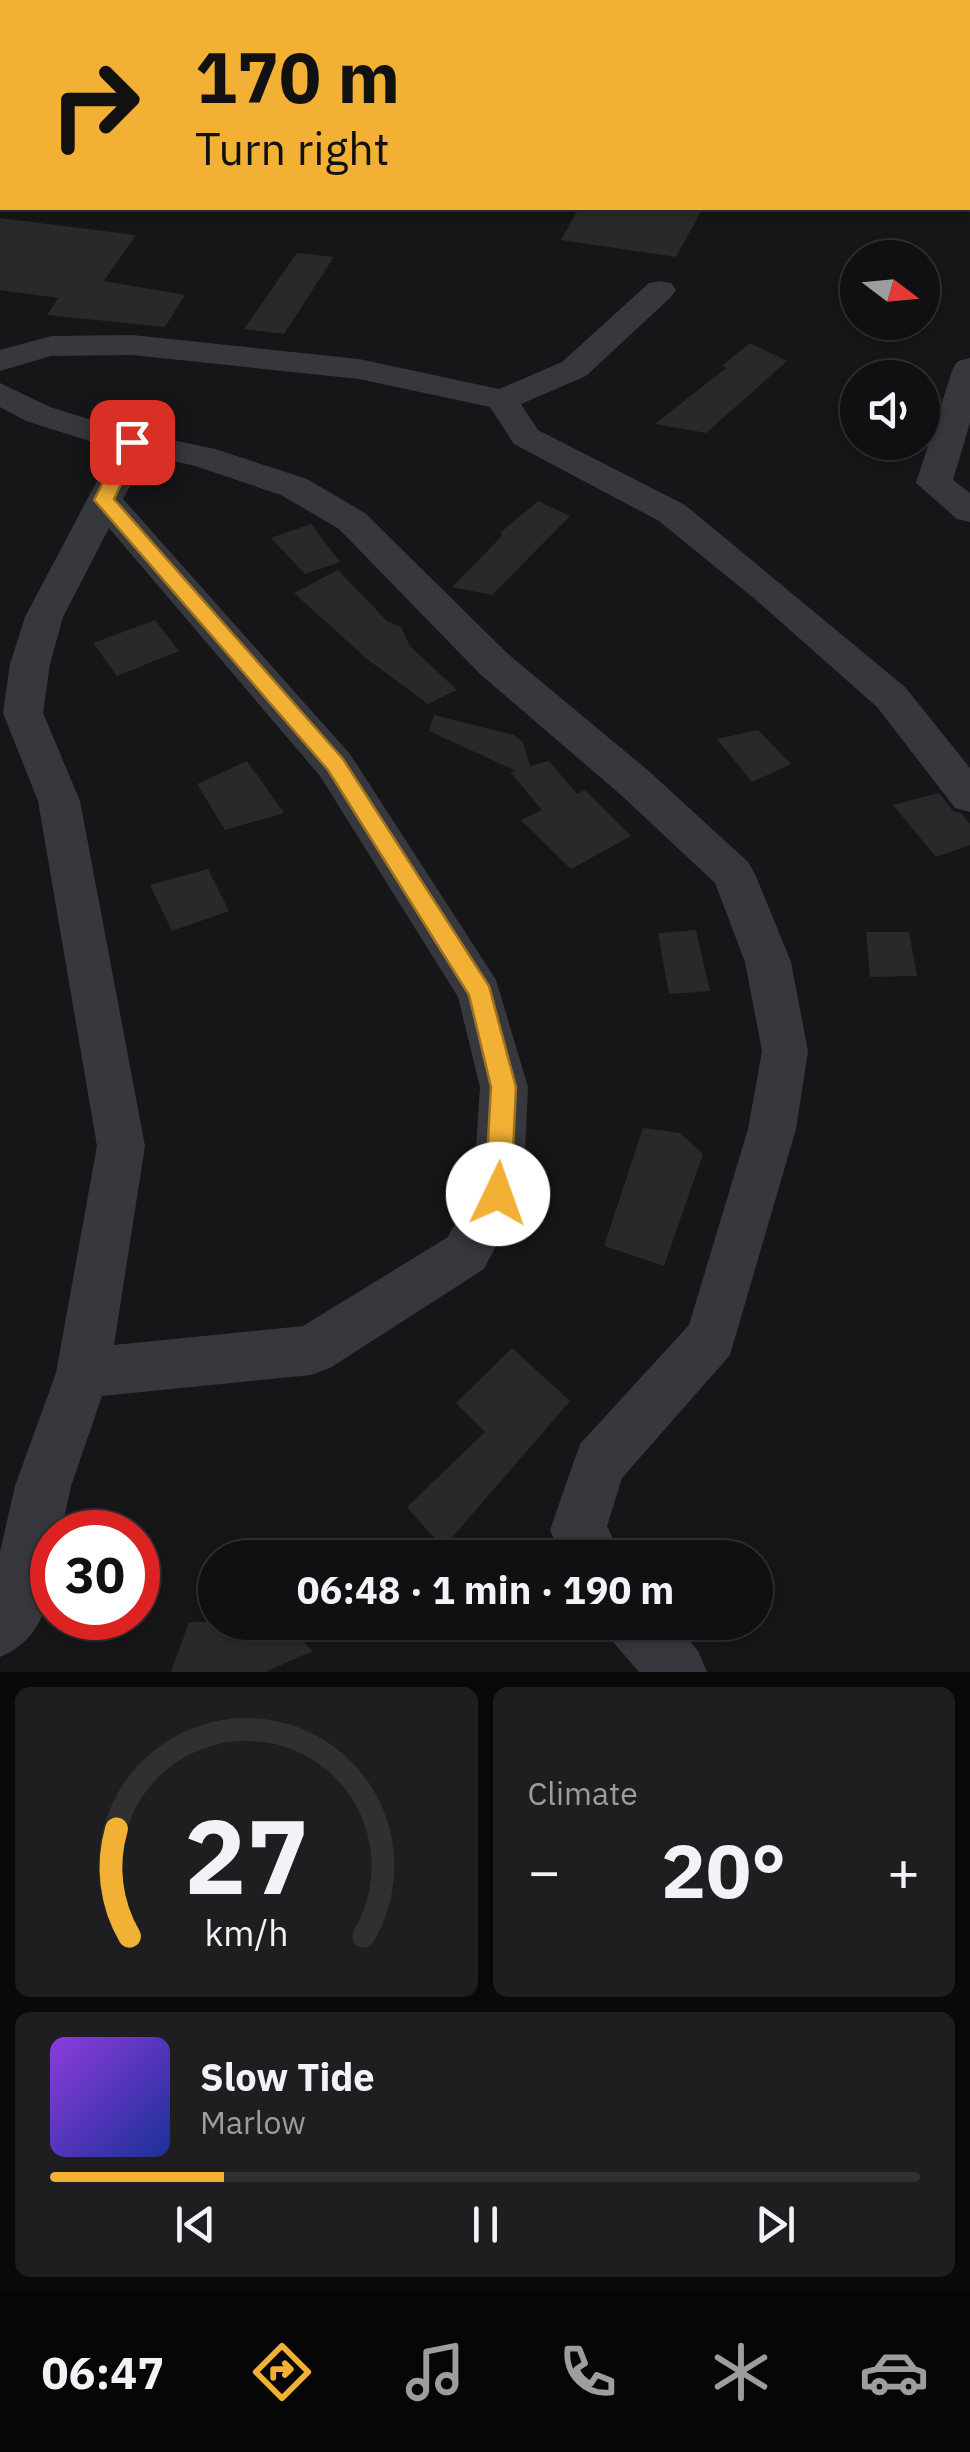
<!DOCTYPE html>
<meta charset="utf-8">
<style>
body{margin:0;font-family:"IBM Plex Sans",sans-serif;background:#1e1e20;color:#f1f3f6;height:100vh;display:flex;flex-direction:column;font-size:38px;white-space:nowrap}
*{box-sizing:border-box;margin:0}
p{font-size:32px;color:#9c9d9f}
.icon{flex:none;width:55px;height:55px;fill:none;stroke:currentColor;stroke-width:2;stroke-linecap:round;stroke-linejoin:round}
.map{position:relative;height:1672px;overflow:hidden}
.sheet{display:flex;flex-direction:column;gap:15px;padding:15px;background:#09090a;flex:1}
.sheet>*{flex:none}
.guide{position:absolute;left:0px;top:0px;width:970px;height:210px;box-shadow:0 2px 8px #0004,0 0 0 2px #303032;background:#f2b134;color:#111;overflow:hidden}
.needle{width:65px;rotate:106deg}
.tools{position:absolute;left:840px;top:240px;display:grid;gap:20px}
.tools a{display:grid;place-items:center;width:100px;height:100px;border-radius:50%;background:#101012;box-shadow:0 2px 8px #0004,0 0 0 2px #303032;font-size:50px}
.speed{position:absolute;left:30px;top:1510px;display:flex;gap:20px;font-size:50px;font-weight:700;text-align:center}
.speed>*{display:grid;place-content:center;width:130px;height:130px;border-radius:50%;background:#101012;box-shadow:0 2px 8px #0004,0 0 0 2px #303032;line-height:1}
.speed .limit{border:15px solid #d22;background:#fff;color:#111}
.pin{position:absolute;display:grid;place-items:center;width:85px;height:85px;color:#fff;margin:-42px;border-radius:20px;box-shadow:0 5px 15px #0006}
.me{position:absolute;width:110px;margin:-55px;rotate:3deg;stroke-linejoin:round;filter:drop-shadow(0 0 8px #0008)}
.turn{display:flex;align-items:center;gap:35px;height:210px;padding:0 30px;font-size:45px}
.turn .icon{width:130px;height:130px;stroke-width:2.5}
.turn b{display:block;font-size:70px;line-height:85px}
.big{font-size:75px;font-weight:800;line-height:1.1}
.sheet .tile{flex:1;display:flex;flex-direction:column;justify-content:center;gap:15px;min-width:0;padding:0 35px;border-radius:15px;background:#1e1e20}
.sheet .dial{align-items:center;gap:0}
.dial svg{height:260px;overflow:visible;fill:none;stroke:#303032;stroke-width:7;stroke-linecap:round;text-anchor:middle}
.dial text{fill:#f1f3f6;stroke:none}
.song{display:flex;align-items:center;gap:30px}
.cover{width:120px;height:120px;border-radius:15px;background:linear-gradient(135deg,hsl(270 70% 55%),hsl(230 70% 35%))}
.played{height:10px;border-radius:5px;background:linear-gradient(90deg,#f2b134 20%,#303032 20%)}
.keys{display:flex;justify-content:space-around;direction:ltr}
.heat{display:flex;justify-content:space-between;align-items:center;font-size:55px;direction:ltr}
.sheet .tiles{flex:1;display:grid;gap:15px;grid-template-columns:1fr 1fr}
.tile:last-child{grid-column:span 2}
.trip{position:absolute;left:198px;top:1540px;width:575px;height:100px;border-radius:50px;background:#101012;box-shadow:0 2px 8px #0004,0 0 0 2px #303032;font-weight:800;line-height:100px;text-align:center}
.menu{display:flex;height:160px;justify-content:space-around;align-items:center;background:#060607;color:#9c9d9f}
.menu .icon{width:70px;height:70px}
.menu .on{color:#f2b134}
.menu b{font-size:45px;color:#f1f3f6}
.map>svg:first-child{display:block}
</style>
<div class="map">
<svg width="970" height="1672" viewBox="0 0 970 1672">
<rect width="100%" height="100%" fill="#161618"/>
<!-- building -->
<path fill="#29292c" d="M579,208H703L676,257L561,240Z
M0,218L136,235L104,281L185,295L165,327L47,315L58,298L0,290Z
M297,253L334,257L284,334L244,329Z
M750,343L787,361L706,433L655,424L726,368L722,366Z
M538,501L570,516L492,595L452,587L502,536L500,533Z
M311,524L340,562L305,574L271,538Z
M338,570L387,621L401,627L410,646L457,690L428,704L367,659L294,593Z
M155,620L179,651L117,676L93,643Z
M434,715L514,735L523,742L530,766L549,761L577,794L585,790L631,836L571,869L521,820L542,810L510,772L516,771L429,731Z
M758,730L791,764L752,782L717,739Z
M247,761L284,813L225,830L197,784Z
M939,793L952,810L962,814L970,824V845L936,857L893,805Z
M208,869L229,911L172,931L150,885Z
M696,930L710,991L669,994L658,933Z
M866,932H909L917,976L870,977Z
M643,1128L680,1133L703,1154L664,1266L604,1246Z
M512,1348L570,1401L443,1548L407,1507L485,1432L456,1403Z
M189,1622H282L313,1651L265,1672H171Z"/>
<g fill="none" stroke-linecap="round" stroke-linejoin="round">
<!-- minor -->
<path fill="#37383d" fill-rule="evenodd" d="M970,5V21L968,22V6Z
M2,173V193L0,194V174Z
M660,281L671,283L676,290L671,297L586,376L521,404L538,430L685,505L905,687L970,768V812L955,808L877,707L756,600L659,521L514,444L490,407L359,379L132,355L51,356L0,371V350L51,336L132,335L359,359L499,389L562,362L649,283Z
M970,358V423L953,480L970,493V522L957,519L916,483L953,368L958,361Z
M0,383L50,407L121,429L215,449L307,479L365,513L508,654L651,773L748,862L755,874L791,962L808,1051L796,1129L730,1355L622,1478L607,1526L622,1558H562L550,1530L580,1444L689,1325L748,1129L762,1051L745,962L715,883L621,795L480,674L339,529L281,495L195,466L102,445L26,421L0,407Z
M116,468L128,471L134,479L123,499L350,754L496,980L528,1087L523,1194L484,1269L330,1368L311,1375L102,1396L71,1486L61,1532H52C52,1583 53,1635 0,1657V1552L15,1486L56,1373L97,1146L38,801L3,713L10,664L25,617L98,479L104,471ZM109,528L320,776L458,997L480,1087L473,1191L448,1237L303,1326L114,1345L145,1146L80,801L43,713L50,664L63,617Z
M606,1622H674L698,1651L707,1672H639L614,1643Z"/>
</g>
<!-- route -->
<path fill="#f2b134" stroke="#9d7322" stroke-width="2.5" d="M132,436L141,442L114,499L343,759L489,986L516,1087L511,1194L507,1203L498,1206L489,1203L485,1194L491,1087L469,995L328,770L94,500L123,442Z"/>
</svg>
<div class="tools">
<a><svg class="needle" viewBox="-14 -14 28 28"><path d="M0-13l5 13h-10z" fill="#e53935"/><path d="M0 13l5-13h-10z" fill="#9c9d9f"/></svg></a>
<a><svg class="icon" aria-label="sound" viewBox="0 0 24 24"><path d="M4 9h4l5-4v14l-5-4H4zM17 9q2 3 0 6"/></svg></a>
</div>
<div class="speed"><div class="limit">30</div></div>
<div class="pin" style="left:132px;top:442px;background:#d93025"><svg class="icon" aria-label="arrive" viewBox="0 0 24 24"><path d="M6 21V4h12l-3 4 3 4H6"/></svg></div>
<svg class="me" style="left:498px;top:1194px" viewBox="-20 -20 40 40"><circle r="19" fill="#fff"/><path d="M0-13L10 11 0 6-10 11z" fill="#f2b134"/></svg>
<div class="trip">06:48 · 1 min · 190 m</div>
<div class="guide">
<div class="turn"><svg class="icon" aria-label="right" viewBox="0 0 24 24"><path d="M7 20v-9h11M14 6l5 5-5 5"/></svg><div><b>170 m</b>Turn right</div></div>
</div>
</div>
<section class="sheet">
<div class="tiles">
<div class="tile dial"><svg viewBox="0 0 100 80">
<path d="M14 69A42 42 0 1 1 86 69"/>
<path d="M14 69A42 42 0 0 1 10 36" stroke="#f2b134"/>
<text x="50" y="56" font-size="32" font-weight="700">27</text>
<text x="50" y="72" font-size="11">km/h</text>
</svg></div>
<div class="tile"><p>Climate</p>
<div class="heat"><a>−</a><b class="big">20°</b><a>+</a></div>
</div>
<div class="tile">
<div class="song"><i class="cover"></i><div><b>Slow Tide</b><p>Marlow</p></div></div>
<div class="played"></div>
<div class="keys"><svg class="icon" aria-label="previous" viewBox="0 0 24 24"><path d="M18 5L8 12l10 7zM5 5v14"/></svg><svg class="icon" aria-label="pause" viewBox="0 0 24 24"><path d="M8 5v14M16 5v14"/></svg><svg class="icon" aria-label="next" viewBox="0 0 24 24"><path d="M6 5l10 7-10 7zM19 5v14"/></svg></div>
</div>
</div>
</section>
<nav class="menu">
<b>06:47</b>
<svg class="icon on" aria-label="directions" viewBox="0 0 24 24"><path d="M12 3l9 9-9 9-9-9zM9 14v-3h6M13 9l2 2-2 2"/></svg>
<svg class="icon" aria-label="music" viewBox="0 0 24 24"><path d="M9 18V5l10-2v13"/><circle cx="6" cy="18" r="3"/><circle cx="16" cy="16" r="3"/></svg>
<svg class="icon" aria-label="phone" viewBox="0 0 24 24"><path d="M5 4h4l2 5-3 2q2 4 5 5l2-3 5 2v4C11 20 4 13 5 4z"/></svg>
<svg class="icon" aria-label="climate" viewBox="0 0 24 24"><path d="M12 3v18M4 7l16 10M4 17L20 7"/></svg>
<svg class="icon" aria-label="car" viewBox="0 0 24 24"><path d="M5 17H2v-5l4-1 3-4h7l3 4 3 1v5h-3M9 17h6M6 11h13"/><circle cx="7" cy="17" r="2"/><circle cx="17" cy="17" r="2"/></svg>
</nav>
